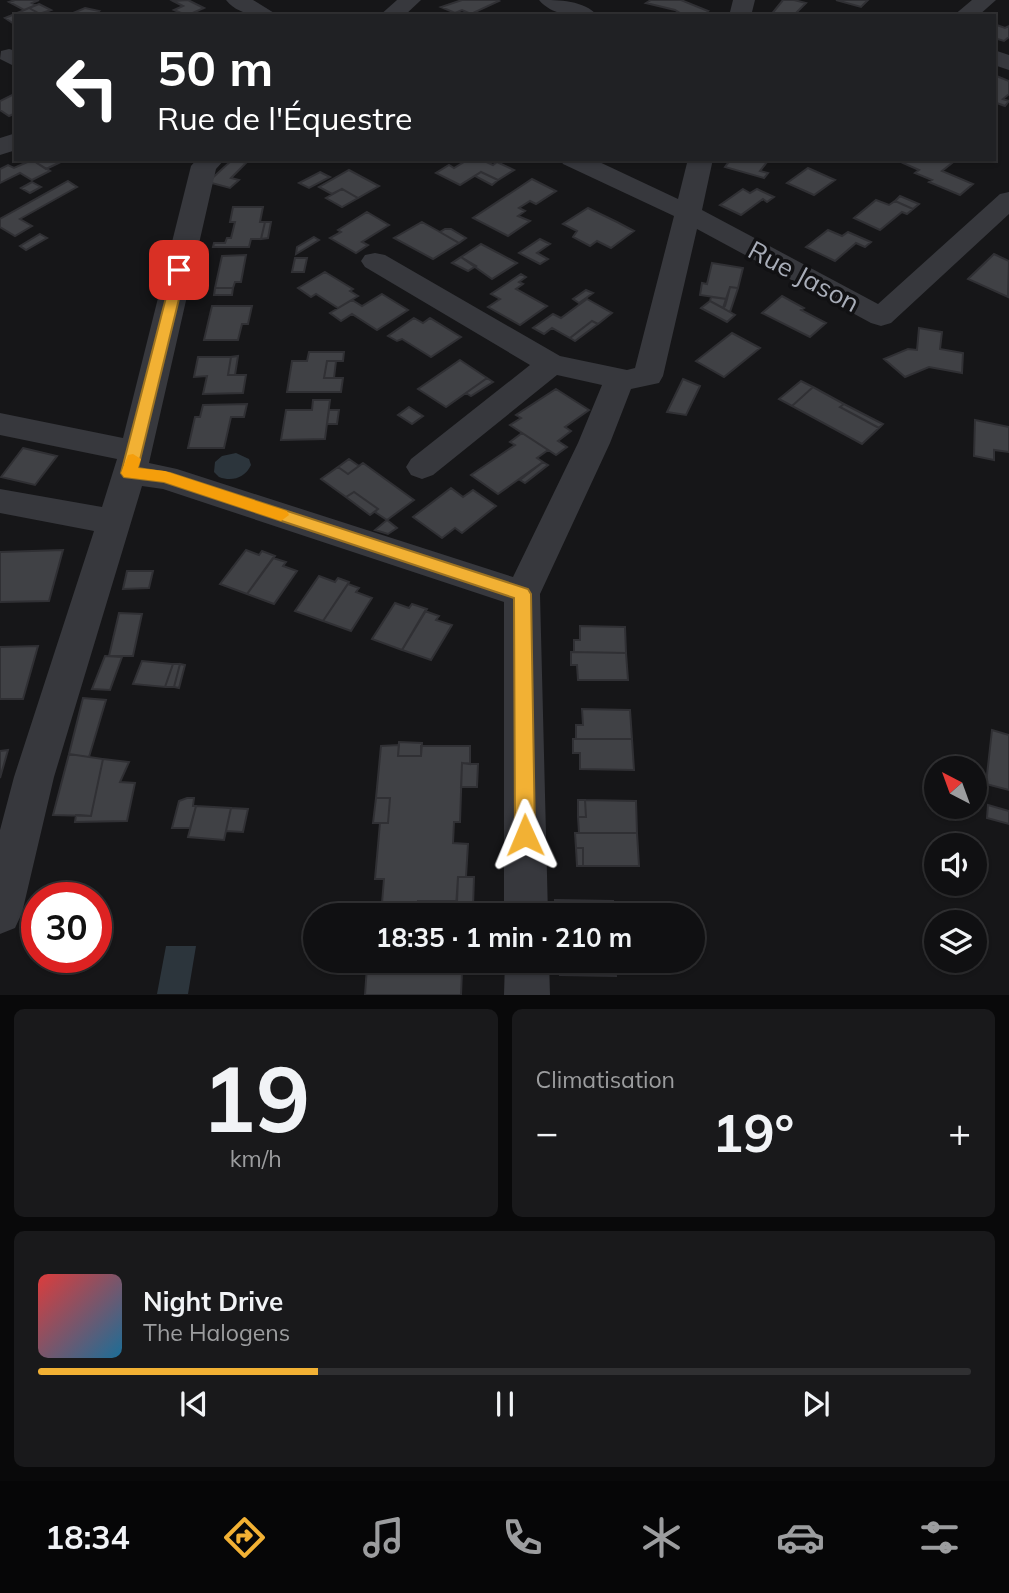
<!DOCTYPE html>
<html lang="fr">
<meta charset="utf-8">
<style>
body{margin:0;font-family:Mulish,sans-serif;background:#19191b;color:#f1f3f6;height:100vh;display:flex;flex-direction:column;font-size:26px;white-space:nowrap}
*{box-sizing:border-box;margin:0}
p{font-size:23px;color:#9c9d9f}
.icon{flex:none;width:38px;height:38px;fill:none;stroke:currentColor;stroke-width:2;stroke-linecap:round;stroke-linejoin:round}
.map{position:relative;height:995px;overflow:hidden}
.sheet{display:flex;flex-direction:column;gap:14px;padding:14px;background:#09090a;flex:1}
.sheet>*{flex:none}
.top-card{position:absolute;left:14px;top:14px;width:982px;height:147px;border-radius:0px;box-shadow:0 2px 5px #0004,0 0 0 2px #303032;background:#202124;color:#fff;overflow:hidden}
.needle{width:46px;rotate:319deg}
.fabs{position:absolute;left:924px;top:756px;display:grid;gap:14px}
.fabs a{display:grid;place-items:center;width:63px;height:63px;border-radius:50%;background:#101012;box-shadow:0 2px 5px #0004,0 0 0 2px #303032;font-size:35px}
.speed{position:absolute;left:21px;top:882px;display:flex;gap:14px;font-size:35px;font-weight:700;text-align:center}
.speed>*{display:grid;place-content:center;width:91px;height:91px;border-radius:50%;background:#101012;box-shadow:0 2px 5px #0004,0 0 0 2px #303032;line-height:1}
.speed .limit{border:10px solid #d22;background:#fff;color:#111}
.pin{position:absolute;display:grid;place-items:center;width:60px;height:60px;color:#fff;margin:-30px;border-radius:14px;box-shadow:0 4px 10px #0006}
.me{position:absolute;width:77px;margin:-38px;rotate:359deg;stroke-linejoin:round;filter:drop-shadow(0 0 5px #0008)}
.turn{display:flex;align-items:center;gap:24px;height:147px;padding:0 28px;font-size:32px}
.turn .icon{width:91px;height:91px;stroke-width:2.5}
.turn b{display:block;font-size:49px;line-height:60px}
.big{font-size:52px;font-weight:700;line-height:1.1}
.sheet .widget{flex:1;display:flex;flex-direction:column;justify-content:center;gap:10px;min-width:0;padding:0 24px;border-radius:10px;background:#19191b}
.sheet .dial{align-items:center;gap:0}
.dial b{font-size:91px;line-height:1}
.song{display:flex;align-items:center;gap:21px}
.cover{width:84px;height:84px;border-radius:10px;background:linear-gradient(135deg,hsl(0 70% 55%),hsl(200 70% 35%))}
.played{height:7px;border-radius:4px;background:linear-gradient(90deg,#f2b134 30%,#303032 30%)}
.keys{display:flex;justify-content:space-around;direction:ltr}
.heat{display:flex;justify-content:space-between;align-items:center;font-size:38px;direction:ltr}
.sheet .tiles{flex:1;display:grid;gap:14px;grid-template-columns:1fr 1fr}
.widget:last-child{grid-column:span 2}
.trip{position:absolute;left:303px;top:903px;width:402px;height:70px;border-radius:35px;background:#101012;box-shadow:0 2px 5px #0004,0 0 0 2px #303032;font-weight:700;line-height:70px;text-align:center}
.tab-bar{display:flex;height:112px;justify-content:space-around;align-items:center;background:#060607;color:#9c9d9f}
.tab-bar .icon{width:49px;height:49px}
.tab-bar .active{color:#f2b134}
.tab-bar b{font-size:32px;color:#f1f3f6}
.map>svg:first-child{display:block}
</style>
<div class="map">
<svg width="1009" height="995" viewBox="0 0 1009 995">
<rect width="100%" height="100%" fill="#161618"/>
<!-- water -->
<path fill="#2c353c" d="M236,453L249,459L251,465C245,478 232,482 219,477L214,472L215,462L222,456Z
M166,946H196L188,994H157Z"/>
<!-- building -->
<path fill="#404145" stroke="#303034" stroke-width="2" d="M15,0H39L32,3L36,5L24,10L9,2Z
M188,0L204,8L186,16H171L179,12L174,10L183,6L173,1Z
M462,0H497L499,1L471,14L462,10L455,13L441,7Z
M651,0H681L708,11L700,16H685L675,10L646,3Z
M783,0H794L806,3L793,16H770Z
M836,0H868L861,7Z
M39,4L51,10L33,16L38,13L29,8Z
M29,8L38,13L16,16L14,24L5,18Z
M85,8L99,11L92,16H66Z
M994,24L1005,28L1009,26V37L1004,41L994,38Z
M994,75L1009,81V94L1003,99L1009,101L1005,106L994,102Z
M16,93V113L9,116L0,110V101Z
M31,159H67L46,169Z
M233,159L246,163L231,178L239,180L230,188L208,182Z
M469,159H480L493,165L497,162L514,170L498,180L481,172L460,185L436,173L449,165L454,168Z
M731,159L767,162L760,171L768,173L764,178L725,167Z
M908,159H942L952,163L942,171L973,184L960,195L929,182L932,180L915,173L919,170L903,163Z
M32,160L50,171L32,180L20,173L0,183V169L8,165L14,168Z
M808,168L835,180L814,195L787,183Z
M349,170L379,186L358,198L342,189L332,194L319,187Z
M320,172L330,177L309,188L299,183Z
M481,172L498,180L492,185L475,176Z
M532,179L556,191L536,204L530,201L519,208L525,211L518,216L530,221L508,236L473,218Z
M68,181L77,187L20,219L32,226L15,236L0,227V219Z
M32,182L41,187L30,193L21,188Z
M342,189L358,198L342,207L326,198Z
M743,189L750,193L757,189L774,197L767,202L763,199L741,215L720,205Z
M900,196L919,204L913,209L895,201Z
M876,200L889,205L895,201L913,209L907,214L902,212L880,230L854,218Z
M233,207H263L260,222H265L261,239H251L249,247H213L214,243H225L227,238H231L235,222H230Z
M588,208L617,222L634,231L611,248L597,241L590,246L573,237L577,231L563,224Z
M367,212L389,225L362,242L368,245L356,253L330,238L341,232L338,230Z
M265,222H271L268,238L261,239Z
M422,222L440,232L459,243L433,259L394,238Z
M445,229H451L466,238L459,243L440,232Z
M828,230L842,236L848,232L871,242L865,247L856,243L835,261L806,247Z
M40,234L47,238L26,250L20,246Z
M314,237L319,240L296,254L297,247Z
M540,239L550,244L537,253L548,259L540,264L519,253Z
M481,244L517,263L492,279L461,257Z
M994,254L1009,261L1008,297L968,279Z
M246,255L241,282H235L233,288H215L222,256Z
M461,257L476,266L468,271L452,263Z
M295,258H307L304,272H292Z
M712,263L743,268L738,288L730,287L727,299L700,295L702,283L707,284Z
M325,272L353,289L350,291L358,296L338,308L316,294L311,297L298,288Z
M521,274L526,277L519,282L523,284L516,289L547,306L520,325L488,307L500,299L491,294Z
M730,287L738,288L730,312L723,308Z
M215,288H233L232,295H214Z
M586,290L593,293L579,303L573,299Z
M382,294L408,310L377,330L352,314L341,321L330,313L352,300L362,306Z
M782,296L804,308L801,310L826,323L810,337L762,313Z
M711,297L727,299L725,306L723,308L710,301Z
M587,299L612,313L598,324L592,321L570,338L552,328L544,334L533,328L553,314L561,318Z
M710,301L723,308L735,315L727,322L701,308Z
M212,306H252L248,324H242L238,340H204Z
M414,318L423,323L430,318L461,337L431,357L402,339L397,341L388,336Z
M592,321L598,324L575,341L570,338Z
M919,328L942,332L940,349L963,353L962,373L929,367L905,377L884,359L908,349L917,350Z
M732,333L760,348L724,377L696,361Z
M309,352H344L343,361H327L324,378H343L341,392H287L292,361H307Z
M238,356L235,375H228L231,357Z
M198,357H231L228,375H246L243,393L203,394L207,376L194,377Z
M460,360L487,378L446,407L418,389Z
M327,361H336L334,378H324Z
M487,378L493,382L471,396L466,393Z
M683,379L700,386L686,415L667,412Z
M801,381L813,387L792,406L779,399Z
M813,387L844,404L840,407L879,428L862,444L792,406Z
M556,389L589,410L565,427L571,431L558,441L567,447L556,455L510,425L521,418L516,415Z
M313,400H330L325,439L281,440L286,410H312Z
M247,404L244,417H231L224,448H188L195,417H200L203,405Z
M844,404L883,424L879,428L840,407Z
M409,407L423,416L412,424L398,415Z
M329,410H339L337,424H327Z
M975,420L1009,427V452L994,450V460L974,456Z
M522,433L548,450L537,458L543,462L498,494L471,475L515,445L510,442Z
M23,448L57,456L35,485L1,477Z
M349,459L359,466L348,474L338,467Z
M543,462L548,465L525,483L520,480Z
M363,463L414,500L387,520L375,512L378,509L354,492L346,497L321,479L338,467L348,474Z
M451,488L463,497L473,490L496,506L462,533L455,528L442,538L413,517Z
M354,492L378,509L370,515L346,497Z
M387,520L397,528L388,534L375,530Z
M63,550L49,601L0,602V552Z
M246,550L259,555L262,551L275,556L247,594L220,584Z
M273,558L286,562L283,566L297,571L274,604L247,594Z
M127,571H153L149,588L123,589Z
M319,576L335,582L338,578L349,582L323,621L295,611Z
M348,584L359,588L356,592L372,598L351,631L323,621Z
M395,603L409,608L412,604L427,609L402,650L372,639Z
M425,611L439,616L436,620L452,625L431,660L402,650Z
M119,613L142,614L133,656H109Z
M580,626L625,627L626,653L574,652V640H580Z
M38,646L23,699H0V647Z
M571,652L626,653L628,680H578L577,665H571Z
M105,656L122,657L110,690L92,689Z
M142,661L173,664L165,687L133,684Z
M173,664H180L174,687H165Z
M180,664L185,665L179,688L174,687Z
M83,698L106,700L89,757L69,754Z
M582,709L630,710L632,739H576V725H583Z
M992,730L1009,735V790L986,784Z
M573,739H632L634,770L580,769V753H573Z
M399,742L422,743L421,756H398Z
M399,745L398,756H421V746H470V764L462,763L460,822H454L453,843L468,844L466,877H458L457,901H418L417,915H381L384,879H375L380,823H388L390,798H376L381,746Z
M8,750L0,778V751Z
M69,754L103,759L91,816L53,815Z
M103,759L129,762L120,782L135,783L127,821L75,822L76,815L91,816Z
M462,763L478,764L477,787H461Z
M187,798H194L193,806H196L190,828H172L179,801Z
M376,798H390L388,823H373Z
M578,800H585L586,817H578Z
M585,800L636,801L637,833H579L578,817H586Z
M988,805L1009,811V824L987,818Z
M196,806L231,808L224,840L188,837Z
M231,808L248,809L243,832L226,831Z
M575,833H637L639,866H583V848H576Z
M576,848H583V866H577Z
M458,877H474L473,907H456Z
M555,900L613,901V915H555Z
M377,961H454L453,970L462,971L461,995H365L367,966L377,967Z
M454,961H471V971L453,970Z
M560,961H615L616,976L560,975Z"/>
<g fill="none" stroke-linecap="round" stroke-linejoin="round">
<!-- minor -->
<path fill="#37383d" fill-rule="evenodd" d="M226,0H253L279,16C259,16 239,16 226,0Z
M397,0H421L404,16H379Z
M539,0C559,0 584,0 598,16C578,16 553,17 539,0Z
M733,0H755L751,16H729Z
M972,0H996L978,16H953Z
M9,49L16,51V67L0,59L1,51Z
M994,50L1009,55V70L994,65Z
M16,133V150L0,155V138Z
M197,159H225L216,169L149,463L177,469L513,577L578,443L602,385L557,375L433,475L422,479L411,475L406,467L411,459L530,365L365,267L361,261L365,255L375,253L385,255L560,356L627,370L635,368L674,216L563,164L560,159H593L678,199L688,159H713L702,210L878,304L1000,194L1009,192V214L891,323L881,326L871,323L697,229L663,376L659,383L631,389L610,443L540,594L548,915H504V602L163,489L142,486L54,777L22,913L15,928L0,934V830L14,777L94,531L0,513V489L102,507L117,459L0,435V413L123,438L191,166Z
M505,961H549L550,995H504Z"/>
</g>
<!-- route -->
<path fill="#f2b134" stroke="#9d7322" stroke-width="2" d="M179,266L186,270L138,468L170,473L528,589L531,594L535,835L532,842L525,845L518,842L515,835L514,598L164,482L124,477L121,473L173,270Z"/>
<!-- slow -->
<path fill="#f59e0b" d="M133,454L141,459L138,468L165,471L287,511L289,515L281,521L164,482L124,477L121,473L128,455Z"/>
<g text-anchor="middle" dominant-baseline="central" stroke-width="7" stroke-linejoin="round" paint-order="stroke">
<!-- street labels -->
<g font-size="26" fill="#a8adb8" stroke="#111113">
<text transform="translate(804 276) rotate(28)">Rue Jason</text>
</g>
</g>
</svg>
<div class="fabs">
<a><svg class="needle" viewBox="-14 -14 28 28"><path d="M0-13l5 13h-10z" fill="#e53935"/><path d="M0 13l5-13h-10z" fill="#9c9d9f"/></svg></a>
<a><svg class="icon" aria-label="sound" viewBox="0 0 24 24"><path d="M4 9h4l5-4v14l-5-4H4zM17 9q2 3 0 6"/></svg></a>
<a><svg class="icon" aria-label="layers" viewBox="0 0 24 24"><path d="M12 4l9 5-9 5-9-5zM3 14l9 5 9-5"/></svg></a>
</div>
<div class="speed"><div class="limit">30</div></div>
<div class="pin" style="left:179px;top:270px;background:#d93025"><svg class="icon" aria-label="arrive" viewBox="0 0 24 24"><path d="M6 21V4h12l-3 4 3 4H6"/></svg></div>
<svg class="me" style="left:525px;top:835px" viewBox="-20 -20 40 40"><path d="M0-17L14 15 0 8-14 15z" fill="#f2b134" stroke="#fff" stroke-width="4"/></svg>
<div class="trip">18:35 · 1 min · 210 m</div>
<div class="top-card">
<div class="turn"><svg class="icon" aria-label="left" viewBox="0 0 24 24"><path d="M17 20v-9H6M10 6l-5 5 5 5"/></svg><div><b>50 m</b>Rue de l'Équestre</div></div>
</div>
</div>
<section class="sheet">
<div class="tiles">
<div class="widget dial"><b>19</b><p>km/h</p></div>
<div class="widget"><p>Climatisation</p>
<div class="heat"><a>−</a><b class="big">19°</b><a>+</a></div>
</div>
<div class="widget">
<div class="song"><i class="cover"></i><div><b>Night Drive</b><p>The Halogens</p></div></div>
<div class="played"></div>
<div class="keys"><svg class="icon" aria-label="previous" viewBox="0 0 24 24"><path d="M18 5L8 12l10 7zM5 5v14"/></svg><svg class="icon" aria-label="pause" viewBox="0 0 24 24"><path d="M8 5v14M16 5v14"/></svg><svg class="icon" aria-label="next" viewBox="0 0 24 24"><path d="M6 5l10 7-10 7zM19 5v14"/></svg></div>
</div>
</div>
</section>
<nav class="tab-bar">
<b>18:34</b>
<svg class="icon active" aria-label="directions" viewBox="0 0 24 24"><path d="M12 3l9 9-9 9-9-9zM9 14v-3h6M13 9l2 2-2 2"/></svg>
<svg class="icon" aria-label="music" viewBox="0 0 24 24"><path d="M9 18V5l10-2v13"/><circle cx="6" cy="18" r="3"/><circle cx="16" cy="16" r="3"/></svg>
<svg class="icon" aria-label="phone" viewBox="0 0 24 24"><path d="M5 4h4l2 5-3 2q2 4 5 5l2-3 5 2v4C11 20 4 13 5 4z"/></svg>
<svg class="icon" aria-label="climate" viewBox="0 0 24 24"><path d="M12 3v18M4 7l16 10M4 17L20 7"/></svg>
<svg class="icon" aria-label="car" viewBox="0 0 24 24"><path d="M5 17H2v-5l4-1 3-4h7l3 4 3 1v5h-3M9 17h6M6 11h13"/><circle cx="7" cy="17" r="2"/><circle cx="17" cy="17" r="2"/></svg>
<svg class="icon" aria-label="filters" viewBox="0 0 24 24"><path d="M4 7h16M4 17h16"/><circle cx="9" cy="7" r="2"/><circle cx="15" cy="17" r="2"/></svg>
</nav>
